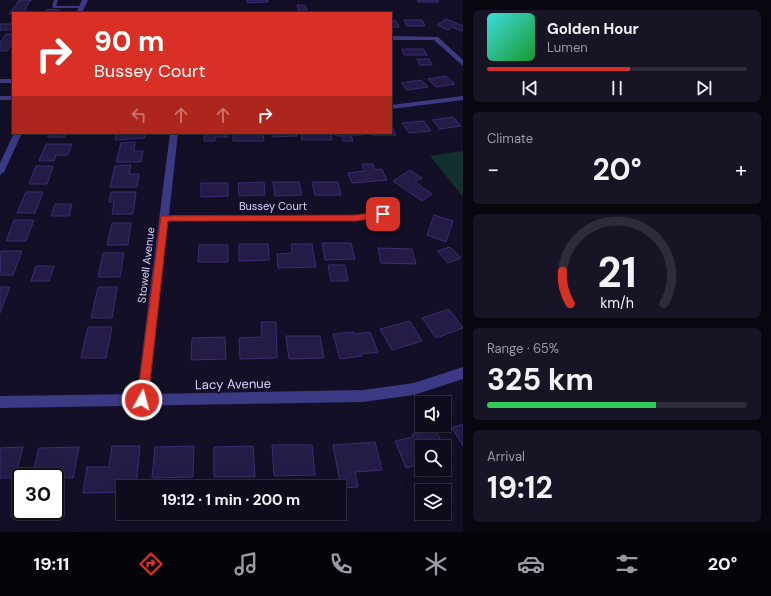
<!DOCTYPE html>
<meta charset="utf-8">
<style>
body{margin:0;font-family:"DM Sans",sans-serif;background:#171425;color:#f1f3f6;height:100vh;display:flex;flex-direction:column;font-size:15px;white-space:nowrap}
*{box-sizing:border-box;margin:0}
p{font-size:13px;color:#9b9ba3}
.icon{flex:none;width:22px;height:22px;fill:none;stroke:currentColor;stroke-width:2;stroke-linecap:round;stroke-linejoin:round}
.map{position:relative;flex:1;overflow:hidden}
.side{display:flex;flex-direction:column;gap:10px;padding:10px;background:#08060f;width:308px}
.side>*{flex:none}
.banner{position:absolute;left:12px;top:12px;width:380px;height:122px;border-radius:0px;box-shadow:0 4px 16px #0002,0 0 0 1px #2e2b3b;background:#d93025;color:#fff;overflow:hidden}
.fabs{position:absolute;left:415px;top:396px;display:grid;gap:8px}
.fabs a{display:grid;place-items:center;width:36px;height:36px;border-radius:0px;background:#0e0b1c;box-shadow:0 4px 16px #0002,0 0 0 1px #2e2b3b;font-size:20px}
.speed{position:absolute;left:12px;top:468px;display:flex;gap:8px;font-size:20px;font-weight:700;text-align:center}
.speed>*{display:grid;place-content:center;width:52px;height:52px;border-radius:50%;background:#0e0b1c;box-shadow:0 4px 16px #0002,0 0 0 1px #2e2b3b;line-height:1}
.speed .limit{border:2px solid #111;border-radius:6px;background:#fff;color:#111}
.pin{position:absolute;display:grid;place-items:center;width:34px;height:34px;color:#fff;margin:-17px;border-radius:8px;box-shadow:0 2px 6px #0006}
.me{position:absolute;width:44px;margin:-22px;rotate:7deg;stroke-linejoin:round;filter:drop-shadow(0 0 3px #0008)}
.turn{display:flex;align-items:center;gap:14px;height:84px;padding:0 16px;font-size:18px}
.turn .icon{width:52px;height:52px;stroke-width:2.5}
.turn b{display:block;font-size:28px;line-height:34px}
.lanes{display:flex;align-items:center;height:38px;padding:0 16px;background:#0003;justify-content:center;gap:20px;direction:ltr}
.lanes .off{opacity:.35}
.big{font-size:30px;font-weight:700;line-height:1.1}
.side .tile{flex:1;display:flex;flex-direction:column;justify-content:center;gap:6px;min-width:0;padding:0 14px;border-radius:6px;background:#171425}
.side .dial{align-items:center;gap:0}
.dial svg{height:104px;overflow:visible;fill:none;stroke:#2e2b3b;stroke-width:7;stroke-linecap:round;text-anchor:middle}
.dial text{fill:#f1f3f6;stroke:none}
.song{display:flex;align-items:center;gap:12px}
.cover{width:48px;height:48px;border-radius:6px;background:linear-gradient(135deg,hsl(180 70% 55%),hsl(130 70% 35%))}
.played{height:4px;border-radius:2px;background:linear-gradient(90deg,#d93025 55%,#2e2b3b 55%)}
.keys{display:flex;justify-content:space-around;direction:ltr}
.heat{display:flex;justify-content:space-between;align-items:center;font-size:22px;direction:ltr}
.charge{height:6px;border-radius:3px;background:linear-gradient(90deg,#34c759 65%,#2e2b3b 0)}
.trip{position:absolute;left:116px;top:480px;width:230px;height:40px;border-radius:0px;background:#0e0b1c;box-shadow:0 4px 16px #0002,0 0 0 1px #2e2b3b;font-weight:700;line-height:40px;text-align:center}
.menu{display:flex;height:64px;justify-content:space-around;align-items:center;background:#06040b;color:#9b9ba3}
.menu .icon{width:28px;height:28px}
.menu .selected{color:#d93025}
.menu b{font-size:18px;color:#f1f3f6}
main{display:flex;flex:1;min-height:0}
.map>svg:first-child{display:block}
</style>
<main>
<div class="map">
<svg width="463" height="532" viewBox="0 0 463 532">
<rect width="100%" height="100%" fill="#130f26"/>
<!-- green -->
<path fill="#12302f" d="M463,151V197L430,156Z"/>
<!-- building -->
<path fill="#241b47" stroke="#3b2d73" d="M19,0H32H30L24,13L9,14Z
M247,0H268V2L247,3Z
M417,0H438L439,2H418Z
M297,5H305L307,10H298Z
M47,9L60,10L58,13H45Z
M446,19L463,26V29L461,31L452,27L448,30L437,25Z
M404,20H422L425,26H407Z
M391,21H396L399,27H391Z
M0,24H13V30H0Z
M6,34H13V41L7,51H0V43Z
M402,49H423L427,55H404Z
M417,59H429L432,65H420Z
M446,76L455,84L436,87L428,79Z
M421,80L428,87L407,90L401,83Z
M453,117L461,126L440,129L432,120Z
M424,121L431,131L409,133L402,123Z
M391,124L396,135H372V133H391Z
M49,133H66L65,137H48Z
M116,133H145V138L115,140Z
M204,133H228V137H215V141H204Z
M233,133H263L264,141H233Z
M272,133H296L297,136L272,137Z
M301,133H330L332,140H302Z
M335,133H362V135H351L353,141H343L342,136H336Z
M135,142L134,151H143L141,162H116L121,143Z
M46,144H72L68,155H56L54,161H39Z
M362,164H373L375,170L382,169L387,180L352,183L348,173L365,171Z
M131,165L129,174H139L137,187H110L115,166Z
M36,166H53L47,184H29Z
M410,170L422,178L415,182L432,194L422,201L393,181Z
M264,182L265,195L239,196L238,183Z
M273,182H299L302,195L275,196Z
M312,182H338L341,195H315Z
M201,183H228V196L201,197Z
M26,192H43L35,213H17Z
M111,192H136L133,214H112L114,202H109Z
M55,204H72L69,216H51Z
M434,215L453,221L446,242L427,235Z
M14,220H34L26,241H6Z
M112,223H131L128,245H107Z
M322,243H351L355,259L325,260Z
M239,244H268L269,260L239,261Z
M291,244H312L316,267L278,268L277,254L292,253Z
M199,245H228V262H198Z
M450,247L461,258L448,263L437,251Z
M378,248L412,249L416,264L381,263Z
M1,251H22L13,275H0Z
M103,253H124L120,277H98Z
M328,265H345L348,281H331Z
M36,266H54L49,281H31Z
M0,287H10L0,313Z
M98,287H117L112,318H91Z
M449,309L463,328L436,338L422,318Z
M410,321L422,341L392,350L380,329Z
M261,322H276L277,358L240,359L239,338L262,337Z
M88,327H112L106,358H81Z
M354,332L355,334L370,332L378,352L362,354V356L340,359L333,334Z
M286,336H320L324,358L289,359Z
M225,337L226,359L191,360L192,338Z
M463,424V446L452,428Z
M436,430L444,447H422V464L406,468L395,441L413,437L412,434Z
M375,442L382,470L355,472L358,487L341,488L333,445Z
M272,445H312L315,475L274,476Z
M112,446H140L136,487H123V492L83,493L87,467H109Z
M194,446L193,477L152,478L155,447Z
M253,446L255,477H214V447Z
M23,447L15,478H0V448Z
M79,447L73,478L32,477L39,448Z
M444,448L451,462L444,464Z"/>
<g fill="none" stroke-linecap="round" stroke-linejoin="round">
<!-- service -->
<path fill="#3d3a85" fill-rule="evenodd" d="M54,0H58L56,6H82L84,7L82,8H54L52,7Z
M0,96H13V100H0Z"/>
<!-- minor -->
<path fill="#3d3a85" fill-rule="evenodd" d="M82,0H88L82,13H76Z
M391,36L438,37L463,60V66L434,40H391Z
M0,79H13V83H0Z
M463,96V100L391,109V105Z
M14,133H22L4,172L0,175V163Z
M170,133H178L169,215H356L383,211L388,214L383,217L356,221H168L149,394L363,390L414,383L463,367V379L414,395L363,402L0,408V396L137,394Z"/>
</g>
<!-- route -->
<path fill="#d93025" stroke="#8d1f18" d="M383,211L387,214L386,216L356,221H168L148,400L146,404L142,406L138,404L137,400L161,216L356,215Z"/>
<g text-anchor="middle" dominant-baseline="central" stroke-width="4" stroke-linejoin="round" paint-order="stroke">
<!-- street labels -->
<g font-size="11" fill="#d9d4ff" stroke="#130f26">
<text x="273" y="206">Bussey Court</text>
<text transform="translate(146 265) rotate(-83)">Stowell Avenue</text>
</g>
<!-- near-street labels -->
<g font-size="13" fill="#d9d4ff" stroke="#130f26">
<text transform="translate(233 384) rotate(-1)">Lacy Avenue</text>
</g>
</g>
</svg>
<div class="fabs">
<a><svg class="icon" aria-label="sound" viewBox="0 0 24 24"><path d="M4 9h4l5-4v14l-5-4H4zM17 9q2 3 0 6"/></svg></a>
<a><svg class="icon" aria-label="search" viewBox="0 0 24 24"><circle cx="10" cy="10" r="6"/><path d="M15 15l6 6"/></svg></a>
<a><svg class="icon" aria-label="layers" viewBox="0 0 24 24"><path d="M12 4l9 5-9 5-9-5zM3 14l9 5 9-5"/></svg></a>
</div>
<div class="speed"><div class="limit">30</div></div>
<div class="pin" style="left:383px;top:214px;background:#d93025"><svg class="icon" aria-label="arrive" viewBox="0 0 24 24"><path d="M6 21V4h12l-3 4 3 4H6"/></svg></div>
<svg class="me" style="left:142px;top:400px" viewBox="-20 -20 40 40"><circle r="17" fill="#d93025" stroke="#fff" stroke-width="3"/><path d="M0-11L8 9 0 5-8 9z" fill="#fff"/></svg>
<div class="trip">19:12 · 1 min · 200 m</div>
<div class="banner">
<div class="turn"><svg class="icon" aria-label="right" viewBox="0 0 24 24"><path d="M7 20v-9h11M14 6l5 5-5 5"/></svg><div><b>90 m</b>Bussey Court</div></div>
<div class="lanes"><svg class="icon off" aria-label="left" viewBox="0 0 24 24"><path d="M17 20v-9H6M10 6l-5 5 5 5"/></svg><svg class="icon off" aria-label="ahead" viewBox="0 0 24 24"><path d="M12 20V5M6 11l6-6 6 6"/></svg><svg class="icon off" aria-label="ahead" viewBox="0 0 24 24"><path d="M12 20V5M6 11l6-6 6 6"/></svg><svg class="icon" aria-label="right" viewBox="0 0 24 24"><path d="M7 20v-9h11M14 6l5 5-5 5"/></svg></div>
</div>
</div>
<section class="side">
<div class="tile">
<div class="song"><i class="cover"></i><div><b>Golden Hour</b><p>Lumen</p></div></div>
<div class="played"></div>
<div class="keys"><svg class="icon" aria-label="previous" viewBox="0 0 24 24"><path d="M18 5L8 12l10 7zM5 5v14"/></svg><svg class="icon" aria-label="pause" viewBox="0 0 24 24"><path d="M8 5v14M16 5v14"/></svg><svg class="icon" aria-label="next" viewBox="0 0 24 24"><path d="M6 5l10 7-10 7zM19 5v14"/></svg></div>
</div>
<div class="tile"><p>Climate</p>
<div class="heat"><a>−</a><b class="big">20°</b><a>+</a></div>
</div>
<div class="tile dial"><svg viewBox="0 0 100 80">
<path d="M14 69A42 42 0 1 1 86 69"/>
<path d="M14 69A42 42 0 0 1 8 44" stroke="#d93025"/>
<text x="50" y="56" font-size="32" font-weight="700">21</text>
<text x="50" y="72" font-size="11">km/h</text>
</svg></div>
<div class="tile"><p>Range · 65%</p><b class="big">325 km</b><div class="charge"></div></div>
<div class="tile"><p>Arrival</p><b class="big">19:12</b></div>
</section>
</main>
<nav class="menu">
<b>19:11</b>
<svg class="icon selected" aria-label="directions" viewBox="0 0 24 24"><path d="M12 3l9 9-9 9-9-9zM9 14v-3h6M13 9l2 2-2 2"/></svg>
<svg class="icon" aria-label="music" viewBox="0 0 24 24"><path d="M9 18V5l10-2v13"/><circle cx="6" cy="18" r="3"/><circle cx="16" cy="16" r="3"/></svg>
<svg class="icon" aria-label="phone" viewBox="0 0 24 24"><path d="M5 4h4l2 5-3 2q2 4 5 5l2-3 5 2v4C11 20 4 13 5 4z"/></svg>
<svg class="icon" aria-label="climate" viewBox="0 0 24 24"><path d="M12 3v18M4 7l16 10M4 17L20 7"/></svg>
<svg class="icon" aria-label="car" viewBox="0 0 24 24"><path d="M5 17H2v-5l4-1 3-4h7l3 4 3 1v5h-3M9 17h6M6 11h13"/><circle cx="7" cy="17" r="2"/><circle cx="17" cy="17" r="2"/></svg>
<svg class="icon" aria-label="filters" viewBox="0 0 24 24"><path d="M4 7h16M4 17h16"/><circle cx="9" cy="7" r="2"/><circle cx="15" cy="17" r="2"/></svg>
<b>20°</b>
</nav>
